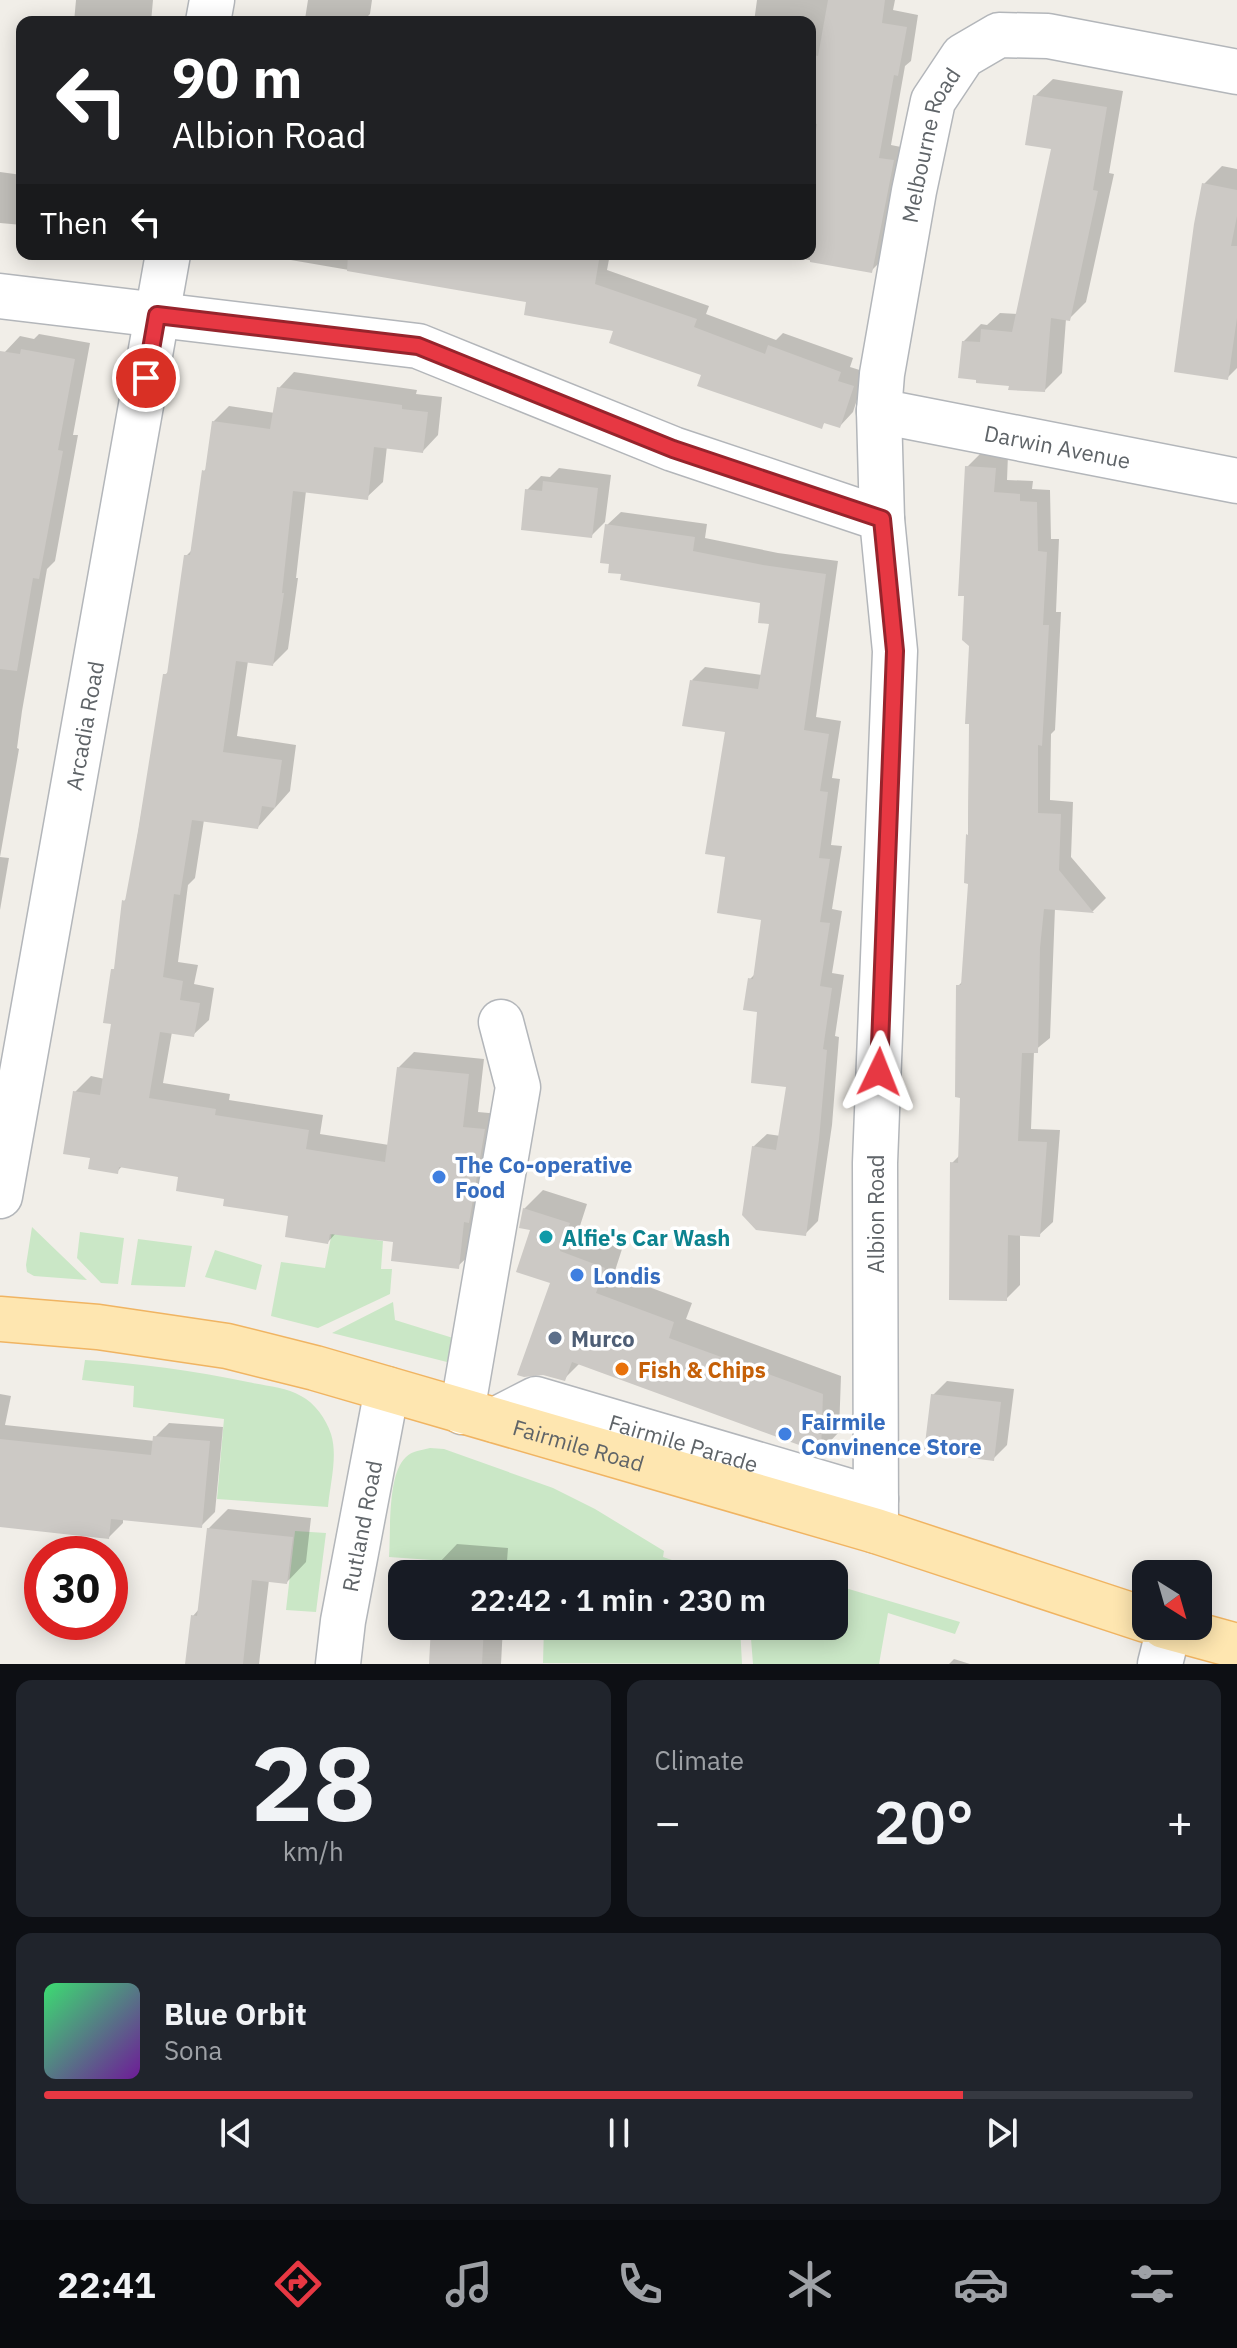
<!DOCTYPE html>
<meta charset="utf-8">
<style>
body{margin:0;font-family:"IBM Plex Sans",sans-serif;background:#20242c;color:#f1f3f6;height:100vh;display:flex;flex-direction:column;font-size:30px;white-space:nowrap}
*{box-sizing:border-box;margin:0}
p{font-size:26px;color:#9ea1a6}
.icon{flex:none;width:44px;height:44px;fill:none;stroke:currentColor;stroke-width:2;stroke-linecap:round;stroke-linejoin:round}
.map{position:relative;height:1664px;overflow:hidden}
.details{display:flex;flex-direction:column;gap:16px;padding:16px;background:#0d0f14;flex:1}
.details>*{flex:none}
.guide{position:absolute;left:16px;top:16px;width:800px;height:244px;border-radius:16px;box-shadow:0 4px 20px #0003;background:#202124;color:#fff;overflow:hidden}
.needle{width:52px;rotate:143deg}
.tools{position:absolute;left:1132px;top:1560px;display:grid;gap:16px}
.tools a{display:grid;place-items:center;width:80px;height:80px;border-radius:16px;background:#171b24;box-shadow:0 4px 20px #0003;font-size:40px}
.speed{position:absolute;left:24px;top:1536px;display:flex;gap:16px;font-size:40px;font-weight:700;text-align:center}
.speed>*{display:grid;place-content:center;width:104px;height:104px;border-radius:50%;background:#171b24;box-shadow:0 4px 20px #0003;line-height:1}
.speed .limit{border:12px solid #d22;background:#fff;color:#111}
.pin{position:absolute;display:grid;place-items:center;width:68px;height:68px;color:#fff;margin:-34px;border:4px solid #fff;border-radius:50%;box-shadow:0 2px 8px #0007}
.me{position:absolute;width:88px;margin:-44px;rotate:2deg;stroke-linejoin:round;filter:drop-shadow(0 0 6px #0008)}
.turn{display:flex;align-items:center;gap:28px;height:168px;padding:0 24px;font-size:36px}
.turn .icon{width:104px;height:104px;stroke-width:2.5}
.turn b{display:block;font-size:56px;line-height:68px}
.then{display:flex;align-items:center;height:76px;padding:0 24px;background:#0003;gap:16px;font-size:30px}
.big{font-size:60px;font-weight:600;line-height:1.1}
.details .card{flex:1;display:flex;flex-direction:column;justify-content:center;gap:12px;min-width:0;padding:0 28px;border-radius:16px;background:#20242c}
.details .dial{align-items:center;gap:0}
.dial b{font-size:104px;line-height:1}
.song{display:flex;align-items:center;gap:24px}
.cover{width:96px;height:96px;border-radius:12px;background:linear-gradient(135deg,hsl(140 70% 55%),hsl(280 70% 35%))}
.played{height:8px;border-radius:4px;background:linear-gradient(90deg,#e73843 80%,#363941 80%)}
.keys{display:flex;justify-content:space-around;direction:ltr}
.heat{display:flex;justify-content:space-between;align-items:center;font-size:44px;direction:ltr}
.details .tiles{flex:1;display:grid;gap:16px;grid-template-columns:1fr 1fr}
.card:last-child{grid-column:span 2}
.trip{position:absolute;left:388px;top:1560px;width:460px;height:80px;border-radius:16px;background:#171b24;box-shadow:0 4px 20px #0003;font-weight:600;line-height:80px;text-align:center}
.menu{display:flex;height:128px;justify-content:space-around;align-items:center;background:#090b0e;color:#9ea1a6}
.menu .icon{width:56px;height:56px}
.menu .active{color:#e73843}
.menu b{font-size:36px;color:#f1f3f6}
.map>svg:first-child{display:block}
</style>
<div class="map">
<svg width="1237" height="1664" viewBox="0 0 1237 1664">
<rect width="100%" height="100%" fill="#f1eee8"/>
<!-- green -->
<path fill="#cae7c6" d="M32,1227L87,1280L34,1276L27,1272L26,1265Z
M333,1227L376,1232V1240L383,1241L381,1269H392L390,1294L318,1328L271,1316L281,1262L325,1268Z
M80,1232L124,1238L118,1284L101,1283L77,1258Z
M138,1239L192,1246L185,1287L131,1285Z
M215,1250L262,1265L256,1290L205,1277Z
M393,1302L395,1320L453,1338L447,1362L332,1333Z
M85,1360C140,1363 194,1371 248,1382C265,1386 286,1387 301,1396C315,1403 326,1419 331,1434C338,1456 330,1484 328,1507L217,1499L224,1419L133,1407L134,1386L82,1380Z
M430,1448L444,1449L553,1488L595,1509L664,1551L663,1557L690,1566L693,1561L735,1574H512L488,1564L389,1557C391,1532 387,1474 406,1457C412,1451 422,1450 430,1448Z
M295,1531L326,1533L316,1612L286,1610Z
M834,1585L842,1587L960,1622L955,1634L888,1613L879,1664H753L750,1626H834Z
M544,1626H740L742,1664L543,1663Z"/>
<!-- shadow -->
<path fill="#0003" d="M76,0H153L151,22H74Z
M308,0H372L370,14L362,22H323L305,19Z
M757,0H895L893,10L918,15L911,61L905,66L891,145L906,148L884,258L871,271L792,257L793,254H810V177L817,135L810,134V22H754Z
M1053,79L1123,91L1109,173L1114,174L1086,302L1069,319H1066L1062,373L1045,390L963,342L981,324L987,325L1000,313L1018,314L1053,148L1035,96Z
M1222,166L1237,169V368L1227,378L1204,184Z
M0,172L22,175V225L0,223Z
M256,254H610L607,270L709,306L706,314L776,340L783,333L853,358L850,367L866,372L853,412L840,426L826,421L821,426L704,374L616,330L529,301Z
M39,334L90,343L73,435H78L55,561L47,569L22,711L17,748L19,749L0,857L9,858L0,910V376L4,353L20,336L34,339Z
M294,372L417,390L416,394L442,397L438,435L423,451L387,446L383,482L367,497L306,491L296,578H298L288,649L273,664L248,661L237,736L296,745L290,791L258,827L204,820L195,878L188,885L178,962L198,965L194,984L214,988L209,1020L193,1035L172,1032L163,1083L230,1094L229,1100L323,1115L320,1134L389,1145L399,1067L414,1052L484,1059L478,1112L500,1114L474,1251L458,1266L395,1240L336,1233L328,1242L290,1214L226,1197L181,1176L123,1165L117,1172L92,1157L75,1092L91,1076L105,1079L113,1023L116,967L124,901L127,898L165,675L169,671L186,556L193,549L204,471L208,467L213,422L229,406L275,413L279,388Z
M980,454L1008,455L1007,480L1033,481L1032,489L1050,490L1051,539H1059L1056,612H1061L1055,730L1051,734L1050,800L1073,802L1071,857L1106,898L1093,911L1055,908L1050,1038L1034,1051L1031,1129L1060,1130L1053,1222L1039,1235L1020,1234V1285L1006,1299L952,1163L960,1155L962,1096L958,986L963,981L970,882L968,835L971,645L967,467Z
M559,468L611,475L605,522L591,536L527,490L541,476L550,477Z
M621,512L707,524L705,538L778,553L838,561L816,717L841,721L832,778L840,779L831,845L842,846L832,909L842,911L832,973L844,975L835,1036L839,1037L832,1125L818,1221L805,1234L753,1147L767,1134L781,1136L789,1085L759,1010L750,979L756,973L764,918L728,855L727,730L692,680L705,667L762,675L771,623L763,601L607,525Z
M543,1190L587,1204L578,1232L622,1249L614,1274L692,1303L686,1319L841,1376L839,1432L821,1451L580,1363L564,1379L553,1282L524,1209Z
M947,1381L1014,1389L1007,1445L993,1459L933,1395Z
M0,1394L11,1396L5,1425L155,1441V1437L169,1423L223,1427L215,1512L201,1526L123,1519V1523L109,1537L0,1526Z
M228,1509L311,1518L306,1562L287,1582L269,1580L259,1664H187L193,1616L199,1609L208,1529Z
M457,1544L508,1548L506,1574H436L437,1565Z
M433,1626H503L501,1664H431Z
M954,1659L970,1664H949Z"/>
<!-- building -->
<path fill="#ccc9c5" d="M828,0H885L882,23L907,27L898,76L894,75L879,158L894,160L872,273L810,262V165L817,124L810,123V54L818,56Z
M1033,95L1107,107L1093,190L1098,191L1070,321L1051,318L1045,392L1008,390L1009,386L976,383V380L958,378L962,341L980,342L981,329L1012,332L1051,149L1025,145Z
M1202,183L1237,190V216L1231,246H1237V318L1228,380L1174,372L1194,224Z
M348,254H600L595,284L697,319L694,327L765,354L768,345L841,372L838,381L854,386L840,428L824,423L822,429L697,386L701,375L609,343L613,331L524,315L526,302L347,271Z
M21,349L75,359L58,450L63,451L39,579L33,578L17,671L0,669V351L20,354Z
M277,387L402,405V409L428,412L423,453L374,447L368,500L293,491L282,593H284L273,666L236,661L223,752L282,760L275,808L262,806L258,829L192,820L180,895L174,894L163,977L183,981L180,1000L200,1003L194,1037L160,1032L149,1098L216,1109L215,1115L309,1130L306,1149L385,1162L397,1067L469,1074L463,1127L485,1129L469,1223L464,1222L459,1269L391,1261L393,1242L330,1234L328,1244L285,1237L288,1216L223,1206L224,1199L176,1191L178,1177L119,1167L118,1174L88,1169L90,1158L63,1154L73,1091L100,1095L111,1024L103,1023L111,969H114L122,900L125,901L138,831L163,674H167L184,555H190L202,470L205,471L212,421L270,429Z
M965,466L996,468L994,492L1020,494V501L1037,502L1038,551L1047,552L1043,625H1049L1042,746L1038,745V813L1061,814L1059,870L1094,913L1044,909L1040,948L1038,1053H1022L1018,1141L1047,1142L1040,1237L1008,1235L1007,1301L949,1300L950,1162L958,1163L960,1098L955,1097L956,985H961L968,884L964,883L966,834L968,835L969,724H965L969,646L962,640L964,596H958Z
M543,481L598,488L592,538L521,530L525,489L542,491Z
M605,524L695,537L693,551L763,565L826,574L804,730L829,734L820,791L828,792L819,858L830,859L820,922L830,923L820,986L832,988L823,1049L827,1050L819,1140L806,1236L756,1230L742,1215L752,1146L776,1150L786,1087L751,1083L757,1012L743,1010L748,978L753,979L761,920L717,913L725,857L705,854L725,732L682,726L690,680L758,689L769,624L758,623L760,603L620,580L621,574L608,573L609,564L600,563Z
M523,1208L570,1223L560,1251L605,1268L596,1293L674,1322L669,1338L823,1394L821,1453L572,1362L565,1381L543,1375L524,1377L517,1375L550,1283L516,1272L530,1230L519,1228Z
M931,1394L1001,1402L994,1461L924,1452Z
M153,1436L210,1441L202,1528L111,1519L109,1539L0,1527V1439L151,1455Z
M207,1528L293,1537L287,1584L252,1580L243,1664H185L191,1615L197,1616Z
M435,1564L488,1568L487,1574H434Z
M431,1626H484L482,1664H429Z"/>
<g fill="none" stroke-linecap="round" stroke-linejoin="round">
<defs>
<g id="minor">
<path d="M208,22L212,0"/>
<path d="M0,296L418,346L673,449L882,519L895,651L875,1163L876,1531"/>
<path id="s1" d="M879,411L1237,481"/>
<path id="s2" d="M882,519L879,411L882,374L914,191L933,101L963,56L999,35L1048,36L1237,72"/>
<path id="s3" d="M0,1196L168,254"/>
<path d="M462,1412L518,1087L501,1022"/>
<path id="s4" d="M495,1420L536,1399L876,1499"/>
<path id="s5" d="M338,1664L343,1621L387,1389"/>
<path d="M1160,1664L1169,1628"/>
</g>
<g id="major">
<path id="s6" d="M0,1319L98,1327L227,1346L315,1368L876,1531L1146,1620"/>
<path d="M1164,1626L1237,1646"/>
</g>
</defs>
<!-- minor casing -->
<use href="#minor" stroke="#b3b6ba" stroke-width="47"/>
<!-- major casing -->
<use href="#major" stroke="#f0b462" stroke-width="47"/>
<!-- minor -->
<use href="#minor" stroke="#fff" stroke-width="44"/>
<!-- major -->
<use href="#major" stroke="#fee6b0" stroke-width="44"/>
</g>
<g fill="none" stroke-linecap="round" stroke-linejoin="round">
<defs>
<path id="route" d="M146,378L157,315L418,346L673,449L882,519L895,651L879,1072"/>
</defs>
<!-- route casing -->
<use href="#route" stroke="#96242c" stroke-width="20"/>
<!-- route -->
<use href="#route" stroke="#e73843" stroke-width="14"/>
</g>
<!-- markers -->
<g fill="#3f7fe0" stroke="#fff" stroke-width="3">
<circle cx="439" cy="1177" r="8"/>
<circle cx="577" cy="1275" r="8"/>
<circle cx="785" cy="1434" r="8"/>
</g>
<circle fill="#0f9aa8" stroke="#fff" stroke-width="3" cx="546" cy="1237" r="8"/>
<circle fill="#5c6f8a" stroke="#fff" stroke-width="3" cx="555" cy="1338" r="8"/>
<circle fill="#e8710a" stroke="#fff" stroke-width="3" cx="622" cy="1369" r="8"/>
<g text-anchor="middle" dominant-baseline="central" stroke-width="7" stroke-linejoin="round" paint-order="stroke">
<!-- street labels -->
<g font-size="22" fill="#5f6468" stroke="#fff">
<text stroke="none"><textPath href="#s2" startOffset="380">Melbourne Road</textPath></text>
<text stroke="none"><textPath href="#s1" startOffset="182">Darwin Avenue</textPath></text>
<text stroke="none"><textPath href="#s3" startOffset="478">Arcadia Road</textPath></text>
<text transform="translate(875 1214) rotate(-90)">Albion Road</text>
<text stroke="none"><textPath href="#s4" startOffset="200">Fairmile Parade</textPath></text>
<text stroke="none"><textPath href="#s6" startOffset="594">Fairmile Road</textPath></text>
<text stroke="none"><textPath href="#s5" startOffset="140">Rutland Road</textPath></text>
</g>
<!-- shop labels -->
<g font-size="22" font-weight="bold" fill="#366cbe" stroke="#fff" text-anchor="start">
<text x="455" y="1164">The Co-operative<tspan x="455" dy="25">Food</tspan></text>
<text x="593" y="1275">Londis</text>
<text x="801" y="1421">Fairmile<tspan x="801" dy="25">Convinence Store</tspan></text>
</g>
<!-- culture labels -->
<g font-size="22" font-weight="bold" fill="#0d838f" stroke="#fff" text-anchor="start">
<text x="562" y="1237">Alfie's Car Wash</text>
</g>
<!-- service labels -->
<g font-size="22" font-weight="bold" fill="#4e5e75" stroke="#fff" text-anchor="start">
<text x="571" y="1338">Murco</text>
</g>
<!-- food labels -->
<g font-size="22" font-weight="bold" fill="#c56008" stroke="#fff" text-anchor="start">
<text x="638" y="1369">Fish &amp; Chips</text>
</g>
</g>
</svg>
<div class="tools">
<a><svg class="needle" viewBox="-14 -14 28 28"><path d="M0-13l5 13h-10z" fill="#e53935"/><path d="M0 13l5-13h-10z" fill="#9ea1a6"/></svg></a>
</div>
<div class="speed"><div class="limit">30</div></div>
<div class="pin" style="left:146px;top:378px;background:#d93025"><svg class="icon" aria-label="arrive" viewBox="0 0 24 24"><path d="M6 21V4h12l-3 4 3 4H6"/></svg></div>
<svg class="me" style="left:879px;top:1072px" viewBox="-20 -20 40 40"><path d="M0-17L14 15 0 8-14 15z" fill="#e73843" stroke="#fff" stroke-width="4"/></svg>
<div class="trip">22:42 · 1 min · 230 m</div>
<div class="guide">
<div class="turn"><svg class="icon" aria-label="left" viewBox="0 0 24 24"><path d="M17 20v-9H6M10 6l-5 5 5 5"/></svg><div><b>90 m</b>Albion Road</div></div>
<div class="then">Then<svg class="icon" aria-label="left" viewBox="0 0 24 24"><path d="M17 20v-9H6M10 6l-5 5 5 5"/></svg></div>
</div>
</div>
<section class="details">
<div class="tiles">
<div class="card dial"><b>28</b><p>km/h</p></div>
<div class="card"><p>Climate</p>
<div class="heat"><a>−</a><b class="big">20°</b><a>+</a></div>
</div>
<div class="card">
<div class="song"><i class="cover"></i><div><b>Blue Orbit</b><p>Sona</p></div></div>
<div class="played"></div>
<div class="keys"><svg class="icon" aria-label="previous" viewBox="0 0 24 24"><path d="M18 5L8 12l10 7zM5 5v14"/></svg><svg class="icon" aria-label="pause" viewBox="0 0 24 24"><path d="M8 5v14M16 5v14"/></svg><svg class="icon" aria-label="next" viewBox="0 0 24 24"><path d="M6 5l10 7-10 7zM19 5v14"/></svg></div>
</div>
</div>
</section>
<nav class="menu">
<b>22:41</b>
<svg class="icon active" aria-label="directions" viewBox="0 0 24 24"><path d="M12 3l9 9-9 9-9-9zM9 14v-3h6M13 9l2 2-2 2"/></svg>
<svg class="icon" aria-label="music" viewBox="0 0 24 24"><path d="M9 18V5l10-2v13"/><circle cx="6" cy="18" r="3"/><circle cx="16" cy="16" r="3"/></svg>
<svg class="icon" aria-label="phone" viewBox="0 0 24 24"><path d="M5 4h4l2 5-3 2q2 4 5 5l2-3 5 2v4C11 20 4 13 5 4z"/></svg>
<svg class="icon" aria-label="climate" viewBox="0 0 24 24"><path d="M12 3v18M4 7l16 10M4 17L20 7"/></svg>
<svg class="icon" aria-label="car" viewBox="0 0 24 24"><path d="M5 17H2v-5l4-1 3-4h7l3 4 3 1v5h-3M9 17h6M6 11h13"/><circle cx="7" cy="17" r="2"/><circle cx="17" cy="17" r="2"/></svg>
<svg class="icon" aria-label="filters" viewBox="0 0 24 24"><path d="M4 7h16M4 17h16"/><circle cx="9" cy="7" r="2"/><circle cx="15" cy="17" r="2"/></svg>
</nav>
